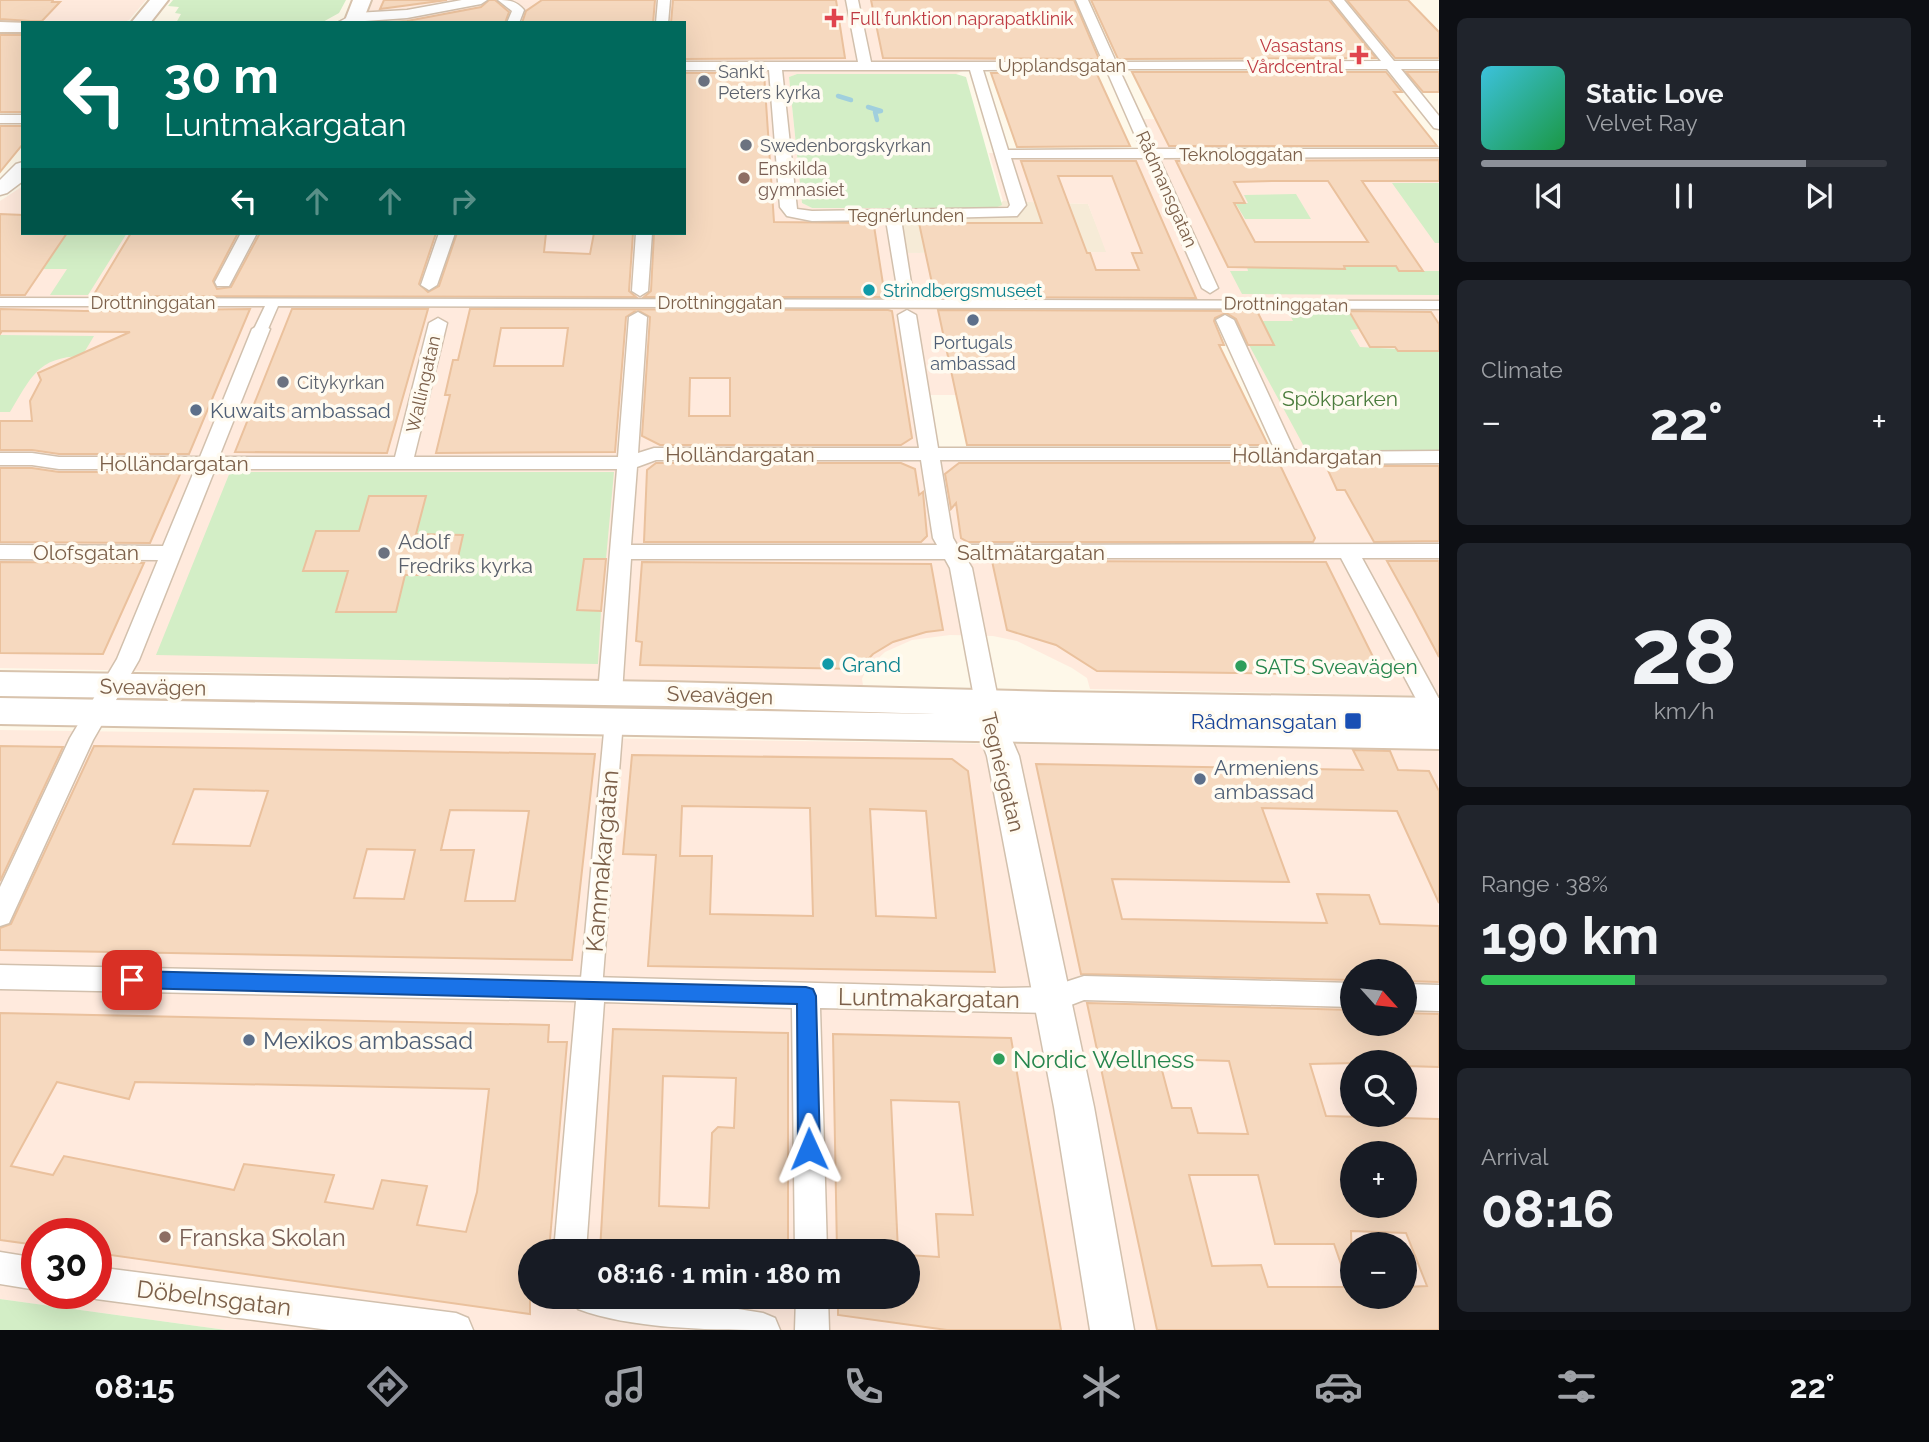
<!DOCTYPE html>
<meta charset="utf-8">
<style>
body{margin:0;font-family:Raleway,sans-serif;background:#20242c;color:#f1f3f6;height:100vh;display:flex;flex-direction:column;font-size:26px;white-space:nowrap}
*{box-sizing:border-box;margin:0}
p{font-size:23px;color:#9ea1a6}
.icon{flex:none;width:38px;height:38px;fill:none;stroke:currentColor;stroke-width:2;stroke-linecap:round;stroke-linejoin:round}
.map{position:relative;flex:1;overflow:hidden}
.side{display:flex;flex-direction:column;gap:18px;padding:18px;background:#0d0f14;width:490px}
.side>*{flex:none}
.hud{position:absolute;left:21px;top:21px;width:665px;height:214px;border-radius:0px;box-shadow:0 7px 28px #0002;background:#00695c;color:#fff;overflow:hidden}
.needle{width:46px;rotate:117deg}
.controls{position:absolute;left:1340px;top:959px;display:grid;gap:14px}
.controls a{display:grid;place-items:center;width:77px;height:77px;border-radius:50%;background:#171b24;box-shadow:0 7px 28px #0002;font-size:35px}
.speed{position:absolute;left:21px;top:1218px;display:flex;gap:14px;font-size:35px;font-weight:700;text-align:center}
.speed>*{display:grid;place-content:center;width:91px;height:91px;border-radius:50%;background:#171b24;box-shadow:0 7px 28px #0002;line-height:1}
.speed .limit{border:10px solid #d22;background:#fff;color:#111}
.pin{position:absolute;display:grid;place-items:center;width:60px;height:60px;color:#fff;margin:-30px;border-radius:14px;box-shadow:0 4px 10px #0006}
.me{position:absolute;width:77px;margin:-38px;rotate:359deg;stroke-linejoin:round;filter:drop-shadow(0 0 5px #0008)}
.turn{display:flex;align-items:center;gap:24px;height:147px;padding:0 28px;font-size:32px}
.turn .icon{width:91px;height:91px;stroke-width:2.5}
.turn b{display:block;font-size:49px;line-height:60px}
.lanes{display:flex;align-items:center;height:66px;padding:0 28px;background:#0003;justify-content:center;gap:35px;direction:ltr}
.lanes .off{opacity:.35}
.big{font-size:52px;font-weight:700;line-height:1.1}
.side .card{flex:1;display:flex;flex-direction:column;justify-content:center;gap:10px;min-width:0;padding:0 24px;border-radius:10px;background:#20242c}
.side .dial{align-items:center;gap:0}
.dial b{font-size:91px;line-height:1}
.song{display:flex;align-items:center;gap:21px}
.cover{width:84px;height:84px;border-radius:10px;background:linear-gradient(135deg,hsl(190 70% 55%),hsl(140 70% 35%))}
.played{height:7px;border-radius:4px;background:linear-gradient(90deg,#8c9099 80%,#363941 80%)}
.keys{display:flex;justify-content:space-around;direction:ltr}
.heat{display:flex;justify-content:space-between;align-items:center;font-size:38px;direction:ltr}
.charge{height:10px;border-radius:5px;background:linear-gradient(90deg,#34c759 38%,#363941 0)}
.trip{position:absolute;left:518px;top:1239px;width:402px;height:70px;border-radius:35px;background:#171b24;box-shadow:0 7px 28px #0002;font-weight:700;line-height:70px;text-align:center}
.tab-bar{display:flex;height:112px;justify-content:space-around;align-items:center;background:#090b0e;color:#9ea1a6}
.tab-bar .icon{width:49px;height:49px}
.tab-bar .on{color:#8c9099}
.tab-bar b{font-size:32px;color:#f1f3f6}
main{display:flex;flex:1;min-height:0}
.map>svg:first-child{display:block}
</style>
<main>
<div class="map">
<svg width="1439" height="1330" viewBox="0 0 1439 1330">
<rect width="100%" height="100%" fill="#fef8e9"/>
<!-- residential -->
<path fill="#f6ebd7" d="M1003,201L1088,204L1107,252L896,253L889,208H995Z"/>
<!-- commercial -->
<path fill="#ffeadd" fill-rule="evenodd" d="M0,0H146L129,20L122,23H0Z
M370,0H972L1040,39L1053,66H974L956,74H797L789,77L802,203L812,208H889L896,253L1106,252L1088,204L1003,201L989,153H1150L1135,119L1221,120L1242,154H1439V696L1090,689L1087,678L1072,668L1017,641L993,636L950,635L912,640L885,652L866,670L862,679L863,685L0,668V201L23,186V233H684V23H363ZM1216,307L1284,452L934,451L924,395H1033L1155,358L1133,308Z
M0,730L1439,750V1330H226L0,1299ZM1353,971H1405V1024H1353ZM1353,1062H1405V1115H1353ZM1353,1153H1405V1206H1353ZM37,1234H96V1293H37ZM1353,1244H1405V1297H1353ZM530,1251H908V1297H530Z"/>
<!-- green -->
<path fill="#d3eec6" d="M173,0H346L339,13L321,23H176L181,14L175,13L179,7L168,6Z
M797,74H956L966,77L1002,205L995,208H812L802,203L789,77Z
M1392,183H1439V243H1435Z
M1296,194L1311,219H1245L1236,204L1248,203L1244,195Z
M67,233H127L88,295H50L67,269H43Z
M1344,266H1396L1399,271H1439V295L1242,294L1230,271H1248L1247,267L1345,269Z
M1288,311H1348L1359,329L1350,330L1360,347L1432,351L1439,347V452H1307L1249,345L1262,321H1293Z
M0,335L94,336L82,356C37,357 31,378 10,412H0Z
M230,472H614L606,559L584,560L577,610L601,611L598,664L156,655Z
M0,1299L226,1330H0Z"/>
<g fill="none" stroke-linecap="round" stroke-linejoin="round">
<!-- stream -->
<path stroke="#a0cfdd" stroke-width="4.5" d="M838,96L851,100
M868,107L881,111L875,112L877,120"/>
</g>
<!-- building -->
<path fill="#f6d9bf" stroke="#eac19d" stroke-width="2" fill-rule="evenodd" d="M0,0H53L52,2H60L42,21H30L0,19Z
M384,0H447L380,9Z
M489,0H495L509,12L505,23H377L407,21L481,7Z
M542,0H655L653,23H522L526,11Z
M673,0H836L845,58L684,59V23H671Z
M871,0H1074L1099,59L883,58Z
M1091,0H1329L1376,58L1118,59Z
M1347,0H1408L1439,32V58H1395Z
M0,35H23V112H0Z
M1096,72L1130,146L1017,147L991,73Z
M1132,72H1386L1402,92H1394L1437,146H1169Z
M1406,72H1439V92H1423Z
M684,73H764L774,222L868,223L874,226L885,297H644L651,291L654,233H684Z
M0,126H23V144L0,172Z
M1439,160V181H1362L1423,271H1399L1396,266H1344L1345,269L1228,267L1176,161ZM1274,181H1328L1368,242H1255L1234,203H1245L1234,182Z
M1021,161H1136L1196,298L935,297L919,223H1042ZM1058,176H1112L1142,253H1132L1139,270H1096L1090,253H1087Z
M0,214L23,215V233H67L25,295H0Z
M131,233H238L213,281L217,289L231,287L260,233H436L419,284L428,292L439,286L457,233H546L544,252L590,254L594,233H633L629,291L636,297L93,296Z
M0,309L84,311L250,309L189,454H59L32,450H0V421H32L30,401L41,380L38,373L130,332L2,331L0,334Z
M292,309H428L387,453L235,452Z
M470,309L888,310L892,311L912,438L901,445H660L642,436L650,317L637,310L626,317L615,452L436,453L450,395H445L453,360H458ZM501,328H568L563,366H494ZM690,378H730V416H689Z
M938,310L1257,311L1274,345H1248L1236,319L1226,313L1215,318L1214,321L1224,345H1219L1268,445H967Z
M1349,311L1431,312L1439,324V351H1398L1395,347H1370Z
M656,463H901L915,469L919,495L923,492L927,536L921,542H644L647,470Z
M959,463H1277L1280,465L1315,538L1313,542H968L961,538L956,503L951,509L945,474Z
M1326,466H1439V541L1374,542L1345,490H1337Z
M0,468H32L59,472H181L150,543L0,542Z
M369,496H426L416,534L463,535L454,575H405L396,612H336L348,571H303L316,531H359Z
M584,559H606L601,611L577,610Z
M992,561L1326,562L1382,675L1097,671L1056,645L1007,630Z
M1387,561H1439V657L1413,608Z
M0,562L144,563L103,654L0,653Z
M642,562L931,564L943,630L926,632L893,642L873,654L859,669L640,665L642,642L636,641Z
M0,746L63,747L0,881Z
M94,746L595,754L572,960L0,950V928L11,924ZM194,789L268,791L250,846L173,844ZM450,810L529,811L515,901H465L474,850H441ZM367,849L415,850L404,899L354,898Z
M1353,750L1390,751L1398,770L1429,771L1439,791V903L1397,811L1262,808L1289,882L1112,879L1122,919L1327,923L1317,894L1369,895L1380,924L1439,926V982L1405,981V971H1353V980L1081,974L1036,764L1363,770Z
M632,755L952,759L968,771L995,972L648,966L656,855L623,854ZM682,806L810,808L813,916L710,914L712,856H680ZM870,809L926,811L936,918L876,916Z
M1087,1003L1353,1010V1024H1405V1013L1439,1014V1067L1405,1066V1062L1310,1064L1326,1116L1439,1119V1330H1157ZM1159,1059L1229,1061L1248,1134L1198,1133L1191,1108H1172ZM1353,1153H1405V1206H1353ZM1189,1175H1258L1275,1244H1334L1349,1287H1268L1261,1265L1212,1266ZM1351,1231L1406,1233L1427,1286L1405,1287V1297H1353Z
M0,1013L549,1025L548,1042H567L549,1251H530V1314L96,1253V1234H37V1245L0,1240ZM57,1082L129,1099L135,1082L489,1089L477,1192L466,1232L417,1225L427,1186L382,1180L373,1209L325,1202L334,1175L244,1164L234,1190L64,1156L53,1175L11,1166Z
M613,1029L788,1033V1251H600ZM663,1076L736,1078L734,1128L718,1127L712,1133L709,1208L659,1206Z
M833,1034L1011,1038L1061,1330H947L838,1315V1297H908V1255L939,1257L936,1214L973,1215L959,1102L891,1100L898,1251H837Z"/>
<g fill="none" stroke-linecap="round" stroke-linejoin="round">
<defs>
<path id="pedestrian" d="M0,298L1439,301V309L278,306L268,329L261,333L254,329L265,306H0Z
M614,714L620,716L623,721L602,989L599,996L591,999L583,996L580,989L605,721L608,716Z"/>
<path id="minor" d="M462,0H487L481,4L407,18L337,23L356,13L407,10Z
M498,0C509,0 516,1 524,10L519,23H507L512,11Z
M658,0H670L668,23H656Z
M846,0H858L871,62H1103L1076,0H1088L1116,62L1381,61L1332,0H1344L1394,61H1439V69H1401L1439,116V129L1434,128L1387,69H1119L1156,149H1439V157L1159,158L1218,288L1210,293L1202,288L1145,158H1011L1026,205L1017,216L901,219L912,289L910,293H898L886,220L812,221L787,216L780,207L769,70H684V62H858ZM1106,69L1141,149L1008,150L983,70ZM782,70H970L1010,205L1008,208L812,211L797,209Z
M0,115H23V123H0Z
M241,233H257L229,286H217L215,282Z
M439,233H455L437,285L429,290L421,285Z
M636,233H652L648,291L640,296L632,291Z
M907,310L916,315L938,448H1274L1216,320L1225,315L1234,320L1294,450L1307,452L1439,451V463L1307,464L1286,460H940L953,538L957,545L1439,544V558H1362L1439,699V730L1431,727L1341,558H966L972,568L1002,719L998,725L990,728L982,725L978,719L950,568L945,559H631L622,693L618,699L610,702L602,699L598,693L617,469H215L139,660L93,740L9,923L0,926V887L70,738L117,659L158,560L0,559V545L163,546L195,469H59L32,465H0V453H32L59,457H200L252,329L261,324L270,329L219,457H395L429,323L438,318L447,323L414,457H618L629,317L638,312L647,317L638,453L654,448H919L898,315ZM656,460H921L933,538L937,545H631L637,467Z
M0,965L591,977L1001,988L1050,987L1084,976L1353,983V1007L1084,1000L1050,1013L820,1008L827,1251H795L792,1008L604,1002L586,1251H554L576,1001L0,989Z
M1405,984L1439,985V1011L1405,1010Z
M0,1252L37,1258V1290L0,1284Z
M96,1267L456,1313L468,1318L473,1330H329L96,1299L84,1293H96Z
M574,1297H663L763,1313L775,1318L780,1330C718,1330 634,1330 578,1309Z
M796,1297H828L829,1330H795Z"/>
<path id="tertiary" d="M23,162V181L7,193L0,195V180L16,164Z
M993,717L1004,721L1019,756L1094,1107L1134,1330H1090L1054,1107L987,756L977,729L982,721Z"/>
<path id="secondary" d="M150,0H168L150,23H131Z
M353,0H371L362,23H344Z
M0,22L28,23H23V32H0Z
M0,672L668,682L1054,692L1439,698V749L0,724V698L935,714L668,706L0,696Z"/>
</defs>
<!-- pedestrian casing -->
<use href="#pedestrian" stroke="#d2c0ad" stroke-width="3"/>
<!-- minor casing -->
<use href="#minor" stroke="#d2c0ad" stroke-width="3"/>
<!-- tertiary casing -->
<use href="#tertiary" stroke="#d2c0ad" stroke-width="3"/>
<!-- secondary casing -->
<use href="#secondary" stroke="#d8c3ad" stroke-width="4"/>
<!-- pedestrian -->
<use href="#pedestrian" fill="#fff" fill-rule="evenodd"/>
<!-- minor -->
<use href="#minor" fill="#fff" fill-rule="evenodd"/>
<!-- tertiary -->
<use href="#tertiary" fill="#fff" fill-rule="evenodd"/>
<!-- secondary -->
<use href="#secondary" fill="#fff" fill-rule="evenodd"/>
</g>
<!-- route -->
<path fill="#1a73e8" stroke="#114b97" stroke-width="2" d="M132,971L806,987L813,989L816,996L820,1149L817,1156L809,1159L802,1156L798,1149L797,1004L132,988L125,986L122,980L125,974Z"/>
<!-- markers -->
<g fill="#e0444e" stroke="#fffbf1" stroke-width="2.5">
<path d="M830.5 7.5h7v7h7v7h-7v7h-7v-7h-7v-7h7z"/>
<path d="M1355.5 44.5h7v7h7v7h-7v7h-7v-7h-7v-7h7z"/>
</g>
<g fill="#6b7280" stroke="#fffbf1" stroke-width="2.5">
<circle cx="704" cy="81" r="7"/>
<circle cx="746" cy="145" r="7"/>
<circle cx="283" cy="382" r="7"/>
<circle cx="384" cy="553" r="7"/>
</g>
<g fill="#8d6e63" stroke="#fffbf1" stroke-width="2.5">
<circle cx="744" cy="178" r="7"/>
<circle cx="165" cy="1237" r="7"/>
</g>
<g fill="#0f9aa8" stroke="#fffbf1" stroke-width="2.5">
<circle cx="869" cy="290" r="7"/>
<circle cx="828" cy="664" r="7"/>
</g>
<g fill="#5c6f8a" stroke="#fffbf1" stroke-width="2.5">
<circle cx="973" cy="320" r="7"/>
<circle cx="196" cy="410" r="7"/>
<circle cx="1200" cy="779" r="7"/>
<circle cx="249" cy="1040" r="7"/>
</g>
<g fill="#2e9e5b" stroke="#fffbf1" stroke-width="2.5">
<circle cx="1241" cy="666" r="7"/>
<circle cx="999" cy="1059" r="7"/>
</g>
<rect fill="#1a4fb4" stroke="#fffbf1" stroke-width="2.5" x="1344" y="712" width="18" height="18" rx="3.5"/>
<g text-anchor="middle" dominant-baseline="central" stroke-width="7" stroke-linejoin="round" paint-order="stroke">
<!-- far-health labels -->
<g font-size="18" fill="#be3a42" stroke="#fffbf1" text-anchor="start">
<text x="850" y="18">Full funktion naprapatklinik</text>
<text x="1343" y="45" text-anchor="end">Vasastans<tspan x="1343" dy="21">Vårdcentral</tspan></text>
</g>
<!-- far-street labels -->
<g font-size="18" fill="#7c604a" stroke="#fffbf1">
<text x="1062" y="65">Upplandsgatan</text>
<text x="1241" y="154">Teknologgatan</text>
<text transform="translate(1167 189) rotate(66)">Rådmansgatan</text>
<text x="906" y="215">Tegnérlunden</text>
<text x="153" y="302">Drottninggatan</text>
<text x="720" y="302">Drottninggatan</text>
<text transform="translate(1286 304) rotate(1)">Drottninggatan</text>
<text transform="translate(423 384) rotate(-77)">Wallingatan</text>
</g>
<!-- far-worship labels -->
<g font-size="18" fill="#5b616d" stroke="#fffbf1" text-anchor="start">
<text x="718" y="71">Sankt<tspan x="718" dy="21">Peters kyrka</tspan></text>
<text x="760" y="145">Swedenborgskyrkan</text>
<text x="297" y="382">Citykyrkan</text>
</g>
<!-- far-education labels -->
<g font-size="18" fill="#785e54" stroke="#fffbf1" text-anchor="start">
<text x="758" y="168">Enskilda<tspan x="758" dy="21">gymnasiet</tspan></text>
</g>
<!-- far-culture labels -->
<g font-size="18" fill="#0d838f" stroke="#fffbf1" text-anchor="start">
<text x="883" y="290">Strindbergsmuseet</text>
</g>
<!-- far-service labels -->
<g font-size="18" fill="#4e5e75" stroke="#fffbf1">
<text x="973" y="342">Portugals<tspan x="973" dy="21">ambassad</tspan></text>
</g>
<!-- park labels -->
<g font-size="21" fill="#4b7c3d" stroke="#fffbf1">
<text x="1340" y="398">Spökparken</text>
</g>
<!-- service labels -->
<g font-size="21" fill="#4e5e75" stroke="#fffbf1" text-anchor="start">
<text x="210" y="410">Kuwaits ambassad</text>
<text x="1214" y="767">Armeniens<tspan x="1214" dy="24">ambassad</tspan></text>
</g>
<!-- street labels -->
<g font-size="21" fill="#7c604a" stroke="#fffbf1">
<text x="740" y="454">Holländargatan</text>
<text transform="translate(1307 456) rotate(1)">Holländargatan</text>
<text x="174" y="463">Holländargatan</text>
<text x="86" y="552">Olofsgatan</text>
<text x="1031" y="552">Saltmätargatan</text>
<text transform="translate(153 687) rotate(1)">Sveavägen</text>
<text transform="translate(720 695) rotate(2)">Sveavägen</text>
<text transform="translate(1003 772) rotate(76)">Tegnérgatan</text>
</g>
<!-- worship labels -->
<g font-size="21" fill="#5b616d" stroke="#fffbf1" text-anchor="start">
<text x="398" y="541">Adolf<tspan x="398" dy="24">Fredriks kyrka</tspan></text>
</g>
<!-- culture labels -->
<g font-size="21" fill="#0d838f" stroke="#fffbf1" text-anchor="start">
<text x="842" y="664">Grand</text>
</g>
<!-- leisure labels -->
<g font-size="21" fill="#27864d" stroke="#fffbf1" text-anchor="start">
<text x="1255" y="666">SATS Sveavägen</text>
</g>
<!-- transit labels -->
<g font-size="21" fill="#164399" stroke="#fffbf1" text-anchor="end">
<text x="1337" y="721">Rådmansgatan</text>
</g>
<!-- near-street labels -->
<g font-size="24" fill="#7c604a" stroke="#fffbf1">
<text transform="translate(602 861) rotate(-85)">Kammakargatan</text>
<text transform="translate(929 998) rotate(1)">Luntmakargatan</text>
<text transform="translate(214 1298) rotate(7)">Döbelnsgatan</text>
</g>
<!-- near-service labels -->
<g font-size="24" fill="#4e5e75" stroke="#fffbf1" text-anchor="start">
<text x="263" y="1040">Mexikos ambassad</text>
</g>
<!-- near-leisure labels -->
<g font-size="24" fill="#27864d" stroke="#fffbf1" text-anchor="start">
<text x="1013" y="1059">Nordic Wellness</text>
</g>
<!-- near-education labels -->
<g font-size="24" fill="#785e54" stroke="#fffbf1" text-anchor="start">
<text x="179" y="1237">Franska Skolan</text>
</g>
</g>
</svg>
<div class="controls">
<a><svg class="needle" viewBox="-14 -14 28 28"><path d="M0-13l5 13h-10z" fill="#e53935"/><path d="M0 13l5-13h-10z" fill="#9ea1a6"/></svg></a>
<a><svg class="icon" aria-label="search" viewBox="0 0 24 24"><circle cx="10" cy="10" r="6"/><path d="M15 15l6 6"/></svg></a>
<a>+</a>
<a>−</a>
</div>
<div class="speed"><div class="limit">30</div></div>
<div class="pin" style="left:132px;top:980px;background:#d93025"><svg class="icon" aria-label="arrive" viewBox="0 0 24 24"><path d="M6 21V4h12l-3 4 3 4H6"/></svg></div>
<svg class="me" style="left:809px;top:1149px" viewBox="-20 -20 40 40"><path d="M0-17L14 15 0 8-14 15z" fill="#1a73e8" stroke="#fff" stroke-width="4"/></svg>
<div class="trip">08:16 · 1 min · 180 m</div>
<div class="hud">
<div class="turn"><svg class="icon" aria-label="left" viewBox="0 0 24 24"><path d="M17 20v-9H6M10 6l-5 5 5 5"/></svg><div><b>30 m</b>Luntmakargatan</div></div>
<div class="lanes"><svg class="icon" aria-label="left" viewBox="0 0 24 24"><path d="M17 20v-9H6M10 6l-5 5 5 5"/></svg><svg class="icon off" aria-label="ahead" viewBox="0 0 24 24"><path d="M12 20V5M6 11l6-6 6 6"/></svg><svg class="icon off" aria-label="ahead" viewBox="0 0 24 24"><path d="M12 20V5M6 11l6-6 6 6"/></svg><svg class="icon off" aria-label="right" viewBox="0 0 24 24"><path d="M7 20v-9h11M14 6l5 5-5 5"/></svg></div>
</div>
</div>
<section class="side">
<div class="card">
<div class="song"><i class="cover"></i><div><b>Static Love</b><p>Velvet Ray</p></div></div>
<div class="played"></div>
<div class="keys"><svg class="icon" aria-label="previous" viewBox="0 0 24 24"><path d="M18 5L8 12l10 7zM5 5v14"/></svg><svg class="icon" aria-label="pause" viewBox="0 0 24 24"><path d="M8 5v14M16 5v14"/></svg><svg class="icon" aria-label="next" viewBox="0 0 24 24"><path d="M6 5l10 7-10 7zM19 5v14"/></svg></div>
</div>
<div class="card"><p>Climate</p>
<div class="heat"><a>−</a><b class="big">22°</b><a>+</a></div>
</div>
<div class="card dial"><b>28</b><p>km/h</p></div>
<div class="card"><p>Range · 38%</p><b class="big">190 km</b><div class="charge"></div></div>
<div class="card"><p>Arrival</p><b class="big">08:16</b></div>
</section>
</main>
<nav class="tab-bar">
<b>08:15</b>
<svg class="icon on" aria-label="directions" viewBox="0 0 24 24"><path d="M12 3l9 9-9 9-9-9zM9 14v-3h6M13 9l2 2-2 2"/></svg>
<svg class="icon" aria-label="music" viewBox="0 0 24 24"><path d="M9 18V5l10-2v13"/><circle cx="6" cy="18" r="3"/><circle cx="16" cy="16" r="3"/></svg>
<svg class="icon" aria-label="phone" viewBox="0 0 24 24"><path d="M5 4h4l2 5-3 2q2 4 5 5l2-3 5 2v4C11 20 4 13 5 4z"/></svg>
<svg class="icon" aria-label="climate" viewBox="0 0 24 24"><path d="M12 3v18M4 7l16 10M4 17L20 7"/></svg>
<svg class="icon" aria-label="car" viewBox="0 0 24 24"><path d="M5 17H2v-5l4-1 3-4h7l3 4 3 1v5h-3M9 17h6M6 11h13"/><circle cx="7" cy="17" r="2"/><circle cx="17" cy="17" r="2"/></svg>
<svg class="icon" aria-label="filters" viewBox="0 0 24 24"><path d="M4 7h16M4 17h16"/><circle cx="9" cy="7" r="2"/><circle cx="15" cy="17" r="2"/></svg>
<b>22°</b>
</nav>
